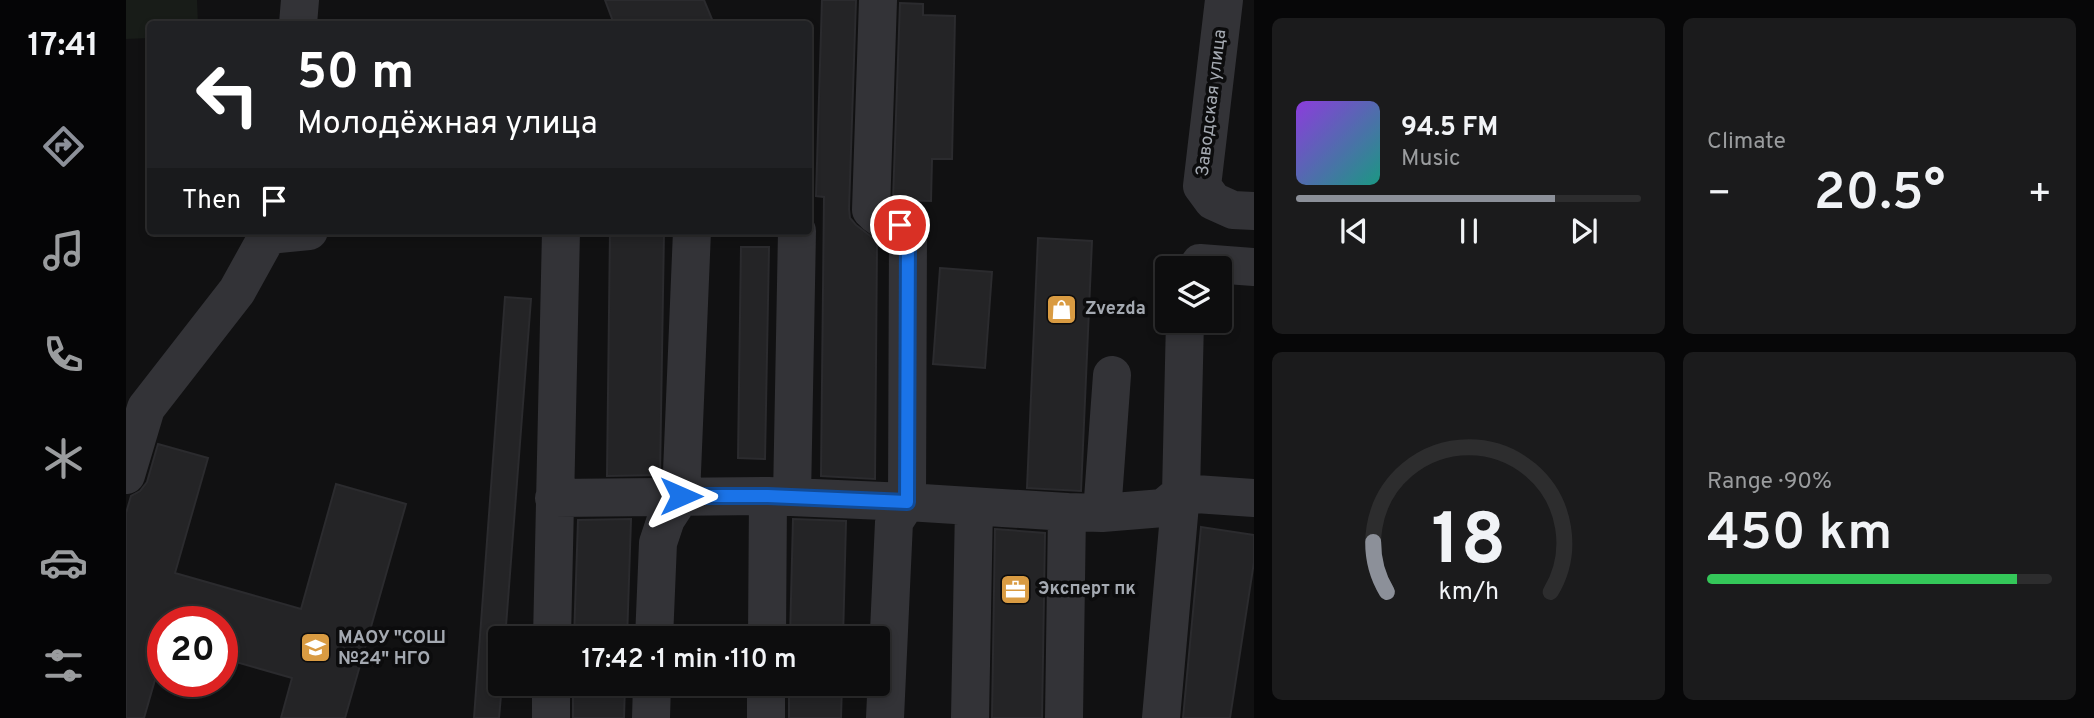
<!DOCTYPE html>
<meta charset="utf-8">
<style>
body{margin:0;font-family:Overpass,sans-serif;background:#1b1b1c;color:#f1f3f6;height:100vh;display:flex;flex-direction:column;font-size:26px;white-space:nowrap}
*{box-sizing:border-box;margin:0}
p{font-size:23px;color:#9a9c9e}
.icon{flex:none;width:38px;height:38px;fill:none;stroke:currentColor;stroke-width:2;stroke-linecap:round;stroke-linejoin:round}
.map{position:relative;flex:1;overflow:hidden}
.sheet{display:flex;flex-direction:column;gap:18px;padding:18px;background:#070708;width:840px}
.sheet>*{flex:none}
.top-card{position:absolute;left:21px;top:21px;width:665px;height:214px;border-radius:7px;box-shadow:0 4px 10px #0003,0 0 0 2px #2d2d2e;background:#202124;color:#fff;overflow:hidden}
.buttons{position:absolute;left:1029px;top:256px;display:grid;gap:14px}
.buttons a{display:grid;place-items:center;width:77px;height:77px;border-radius:7px;background:#0d0d0e;box-shadow:0 4px 10px #0003,0 0 0 2px #2d2d2e;font-size:35px}
.speed{position:absolute;left:21px;top:606px;display:flex;gap:14px;font-size:35px;font-weight:700;text-align:center}
.speed>*{display:grid;place-content:center;width:91px;height:91px;border-radius:50%;background:#0d0d0e;box-shadow:0 4px 10px #0003,0 0 0 2px #2d2d2e;line-height:1}
.speed .limit{border:10px solid #d22;background:#fff;color:#111}
.pin{position:absolute;display:grid;place-items:center;width:60px;height:60px;color:#fff;margin:-30px;border:4px solid #fff;border-radius:50%;box-shadow:0 2px 7px #0007}
.me{position:absolute;width:77px;margin:-38px;rotate:90deg;stroke-linejoin:round;filter:drop-shadow(0 0 5px #0008)}
.turn{display:flex;align-items:center;gap:24px;height:147px;padding:0 35px;font-size:32px}
.turn .icon{width:91px;height:91px;stroke-width:2.5}
.turn b{display:block;font-size:49px;line-height:60px}
.then{display:flex;align-items:center;height:66px;padding:0 35px;background:#0003;gap:14px;font-size:26px}
.big{font-size:52px;font-weight:600;line-height:1.1}
.sheet .widget{flex:1;display:flex;flex-direction:column;justify-content:center;gap:10px;min-width:0;padding:0 24px;border-radius:10px;background:#1b1b1c}
.sheet .dial{align-items:center;gap:0}
.dial svg{height:182px;overflow:visible;fill:none;stroke:#2d2d2e;stroke-width:7;stroke-linecap:round;text-anchor:middle}
.dial text{fill:#f1f3f6;stroke:none}
.song{display:flex;align-items:center;gap:21px}
.cover{width:84px;height:84px;border-radius:10px;background:linear-gradient(135deg,hsl(270 70% 55%),hsl(170 70% 35%))}
.played{height:7px;border-radius:4px;background:linear-gradient(90deg,#8c9099 75%,#2d2d2e 75%)}
.keys{display:flex;justify-content:space-around;direction:ltr}
.heat{display:flex;justify-content:space-between;align-items:center;font-size:38px;direction:ltr}
.charge{height:10px;border-radius:5px;background:linear-gradient(90deg,#34c759 90%,#2d2d2e 0)}
.sheet .tiles{flex:1;display:grid;gap:18px;grid-template-columns:repeat(2,1fr)}
.trip{position:absolute;left:362px;top:626px;width:402px;height:70px;border-radius:7px;background:#0d0d0e;box-shadow:0 4px 10px #0003,0 0 0 2px #2d2d2e;font-weight:600;line-height:70px;text-align:center}
main{display:flex;flex:1;min-height:0}
.tab-bar{display:flex;flex-direction:column;width:126px;justify-content:space-around;align-items:center;background:#050506;color:#9a9c9e}
.tab-bar .icon{width:49px;height:49px}
.tab-bar .on{color:#8c9099}
.tab-bar b{font-size:32px;color:#f1f3f6}
.map>svg:first-child{display:block}
</style>
<main>
<nav class="tab-bar">
<b>17:41</b>
<svg class="icon on" aria-label="directions" viewBox="0 0 24 24"><path d="M12 3l9 9-9 9-9-9zM9 14v-3h6M13 9l2 2-2 2"/></svg>
<svg class="icon" aria-label="music" viewBox="0 0 24 24"><path d="M9 18V5l10-2v13"/><circle cx="6" cy="18" r="3"/><circle cx="16" cy="16" r="3"/></svg>
<svg class="icon" aria-label="phone" viewBox="0 0 24 24"><path d="M5 4h4l2 5-3 2q2 4 5 5l2-3 5 2v4C11 20 4 13 5 4z"/></svg>
<svg class="icon" aria-label="climate" viewBox="0 0 24 24"><path d="M12 3v18M4 7l16 10M4 17L20 7"/></svg>
<svg class="icon" aria-label="car" viewBox="0 0 24 24"><path d="M5 17H2v-5l4-1 3-4h7l3 4 3 1v5h-3M9 17h6M6 11h13"/><circle cx="7" cy="17" r="2"/><circle cx="17" cy="17" r="2"/></svg>
<svg class="icon" aria-label="filters" viewBox="0 0 24 24"><path d="M4 7h16M4 17h16"/><circle cx="9" cy="7" r="2"/><circle cx="15" cy="17" r="2"/></svg>
</nav>
<div class="map">
<svg width="1128" height="718" viewBox="0 0 1128 718">
<rect width="100%" height="100%" fill="#111112"/>
<!-- green -->
<path fill="#181c18" d="M0,0H71L72,24H24V38L0,39Z"/>
<!-- building -->
<path fill="#242426" stroke="#2b2b2e" stroke-width="2" d="M479,0H578L588,24H488Z
M696,0H730L723,209L724,218L730,225L751,241L749,479L695,476L698,197L690,196Z
M774,3L797,4V15L829,16L826,159H806L805,201L767,200Z
M484,231H538L534,475L481,476Z
M912,238L966,241L955,491L901,488Z
M615,247H643L639,459L612,458Z
M814,268L866,272L859,368L807,364Z
M379,297L405,299L379,639H374V684H376L373,718H348Z
M32,444L82,458L49,573L175,609L210,484L280,504L219,718H155L166,678L96,658V621H37V652L18,718H0V513L5,496L14,491L21,482Z
M505,519L501,639H448L452,520Z
M667,519L720,521L717,639H664Z
M1075,527L1128,535V562L1104,718H1057Z
M869,529L919,533L916,718H866Z
M447,684H499L498,718H447Z
M663,684H716L715,718H663Z"/>
<g fill="none" stroke-linecap="round" stroke-linejoin="round">
<!-- minor -->
<path stroke="#333337" stroke-width="38" d="M752,0L745,210C756,223 770,222 782,232L781,502L768,522L759,718
M1098,0L1076,186L1087,201L1107,210L1128,211
M172,24L174,0
M142,235L183,231
M1071,268L1074,263L1128,267
M1059,320L1055,493L1128,498
M0,475L20,408L111,291L142,235L143,231
M666,497L671,231
M428,498L642,496L781,502L941,512
M976,513L1037,508L1055,493
M426,639L435,231
M528,639L532,543L540,519L555,496L566,231
M641,639L642,496
M425,718V684
M525,718L526,684
M640,718V684
M844,718L848,507
M938,718L941,512L976,513L986,375
M1035,718L1055,493"/>
</g>
<g fill="none" stroke-linecap="round" stroke-linejoin="round">
<defs>
<path id="route" d="M555,496H642L781,502L782,232L774,225"/>
</defs>
<!-- route casing -->
<use href="#route" stroke="#114b97" stroke-width="18"/>
<!-- route -->
<use href="#route" stroke="#1a73e8" stroke-width="12"/>
</g>
<!-- icons -->
<defs>
<symbol id="shop-square" viewBox="-11 -11 22 22"><rect x="-9" y="-9" width="18" height="18" rx="4" fill="#d99b42" stroke="#0c0c0d"/><path d="M-5-2.5h2.3a2.7 3.5 0 0 1 5.4 0H5L5.5 6h-11ZM-1.5-2.5h3a1.5 2.3 0 0 0-3 0Z" fill="#fff"/></symbol>
<symbol id="office-square" viewBox="-11 -11 22 22"><rect x="-9" y="-9" width="18" height="18" rx="4" fill="#d99b42" stroke="#0c0c0d"/><path d="M-6-3h4V-5.5h4V-3h4V5H-6ZM-1-4.5V-3h2v-1.5ZM-6 0V1H6V0Z" fill="#fff"/></symbol>
<symbol id="school-square" viewBox="-11 -11 22 22"><rect x="-9" y="-9" width="18" height="18" rx="4" fill="#d99b42" stroke="#0c0c0d"/><path d="M0-5L7-2L0 1L-7-2ZM-4 1L0 2.5L4 1V4Q0 6-4 4Z" fill="#fff"/></symbol>
</defs>
<g fill-rule="evenodd">
<use href="#shop-square" x="918" y="292" width="35" height="35"/>
<use href="#office-square" x="872" y="572" width="35" height="35"/>
<use href="#school-square" x="172" y="630" width="35" height="35"/>
</g>
<g text-anchor="middle" dominant-baseline="central" stroke-width="7" stroke-linejoin="round" paint-order="stroke">
<!-- street labels -->
<g font-size="18" fill="#a4a9b1" stroke="#0c0c0d">
<text transform="translate(1086 103) rotate(-83)">Заводская улица</text>
</g>
<!-- poi labels -->
<g font-size="18" font-weight="bold" fill="#a4a9b1" stroke="#0c0c0d" text-anchor="start">
<text x="959" y="309">Zvezda</text>
<text x="912" y="589">Эксперт пк</text>
<text x="212" y="638">МАОУ "СОШ<tspan x="212" dy="21">№24" НГО</tspan></text>
</g>
</g>
</svg>
<div class="buttons">
<a><svg class="icon" aria-label="layers" viewBox="0 0 24 24"><path d="M12 4l9 5-9 5-9-5zM3 14l9 5 9-5"/></svg></a>
</div>
<div class="speed"><div class="limit">20</div></div>
<div class="pin" style="left:774px;top:225px;background:#d93025"><svg class="icon" aria-label="arrive" viewBox="0 0 24 24"><path d="M6 21V4h12l-3 4 3 4H6"/></svg></div>
<svg class="me" style="left:555px;top:496px" viewBox="-20 -20 40 40"><path d="M0-17L14 15 0 8-14 15z" fill="#1a73e8" stroke="#fff" stroke-width="4"/></svg>
<div class="trip">17:42 · 1 min · 110 m</div>
<div class="top-card">
<div class="turn"><svg class="icon" aria-label="left" viewBox="0 0 24 24"><path d="M17 20v-9H6M10 6l-5 5 5 5"/></svg><div><b>50 m</b>Молодёжная улица</div></div>
<div class="then">Then<svg class="icon" aria-label="arrive" viewBox="0 0 24 24"><path d="M6 21V4h12l-3 4 3 4H6"/></svg></div>
</div>
</div>
<section class="sheet">
<div class="tiles">
<div class="widget">
<div class="song"><i class="cover"></i><div><b>94.5 FM</b><p>Music</p></div></div>
<div class="played"></div>
<div class="keys"><svg class="icon" aria-label="previous" viewBox="0 0 24 24"><path d="M18 5L8 12l10 7zM5 5v14"/></svg><svg class="icon" aria-label="pause" viewBox="0 0 24 24"><path d="M8 5v14M16 5v14"/></svg><svg class="icon" aria-label="next" viewBox="0 0 24 24"><path d="M6 5l10 7-10 7zM19 5v14"/></svg></div>
</div>
<div class="widget"><p>Climate</p>
<div class="heat"><a>−</a><b class="big">20.5°</b><a>+</a></div>
</div>
<div class="widget dial"><svg viewBox="0 0 100 80">
<path d="M14 69A42 42 0 1 1 86 69"/>
<path d="M14 69A42 42 0 0 1 8 47" stroke="#8c9099"/>
<text x="50" y="56" font-size="32" font-weight="700">18</text>
<text x="50" y="72" font-size="11">km/h</text>
</svg></div>
<div class="widget"><p>Range · 90%</p><b class="big">450 km</b><div class="charge"></div></div>
</div>
</section>
</main>
